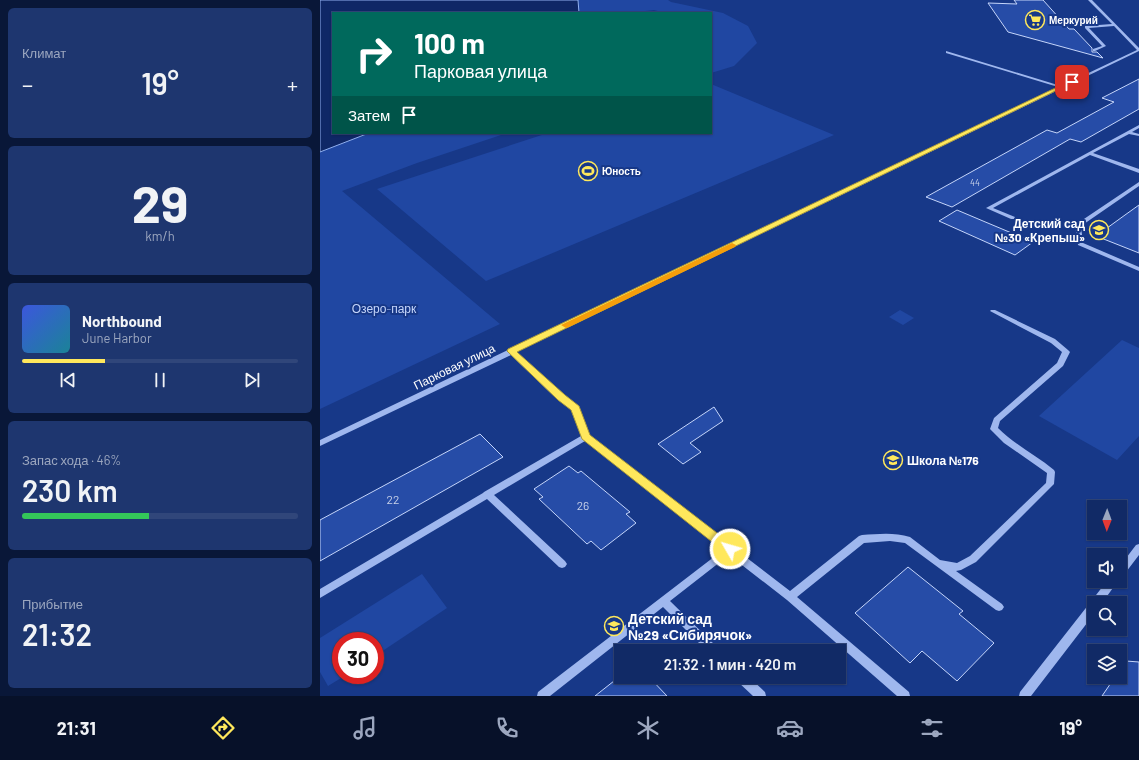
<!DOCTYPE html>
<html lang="ru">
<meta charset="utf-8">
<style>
body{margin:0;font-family:Barlow,sans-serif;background:#1e366f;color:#f1f3f6;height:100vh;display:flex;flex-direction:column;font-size:15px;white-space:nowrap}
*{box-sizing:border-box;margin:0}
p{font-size:13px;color:#9ca7bf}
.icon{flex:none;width:22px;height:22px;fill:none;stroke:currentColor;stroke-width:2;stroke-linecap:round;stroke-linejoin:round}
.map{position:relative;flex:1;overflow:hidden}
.panel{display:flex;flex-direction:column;gap:8px;padding:8px;background:#091738;width:320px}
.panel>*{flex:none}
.banner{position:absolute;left:12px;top:12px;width:380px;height:122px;border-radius:0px;box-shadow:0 1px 3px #0004,0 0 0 1px #30467a;background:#00695c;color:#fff;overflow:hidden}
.needle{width:26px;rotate:181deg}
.buttons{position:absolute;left:767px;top:500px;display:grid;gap:8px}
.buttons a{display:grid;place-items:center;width:40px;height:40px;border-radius:0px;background:#112a66;box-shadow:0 1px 3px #0004,0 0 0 1px #30467a;font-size:20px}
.speed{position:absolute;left:12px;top:632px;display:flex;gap:8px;font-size:20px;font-weight:700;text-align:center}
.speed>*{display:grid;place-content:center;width:52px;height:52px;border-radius:50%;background:#112a66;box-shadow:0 1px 3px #0004,0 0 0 1px #30467a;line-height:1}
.speed .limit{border:6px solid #d22;background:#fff;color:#111}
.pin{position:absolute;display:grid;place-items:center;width:34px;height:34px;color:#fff;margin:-17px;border-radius:8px;box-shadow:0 2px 6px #0006}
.me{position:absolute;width:44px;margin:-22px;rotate:308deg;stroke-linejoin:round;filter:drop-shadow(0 0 3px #0008)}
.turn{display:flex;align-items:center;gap:14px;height:84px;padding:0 16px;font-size:18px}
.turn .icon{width:52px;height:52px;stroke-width:2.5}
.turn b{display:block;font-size:28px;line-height:34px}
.then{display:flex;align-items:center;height:38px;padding:0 16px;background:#0003;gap:8px;font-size:15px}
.big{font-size:30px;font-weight:600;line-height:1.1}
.panel .tile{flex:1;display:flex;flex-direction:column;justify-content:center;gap:6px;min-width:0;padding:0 14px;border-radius:6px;background:#1e366f}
.panel .dial{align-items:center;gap:0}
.dial b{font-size:52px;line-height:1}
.song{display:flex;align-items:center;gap:12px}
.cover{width:48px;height:48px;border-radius:6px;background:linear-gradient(135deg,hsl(230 70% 55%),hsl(190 70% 35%))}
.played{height:4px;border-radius:2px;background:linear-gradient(90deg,#ffe85c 30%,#30467a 30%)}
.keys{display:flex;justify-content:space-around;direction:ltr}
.heat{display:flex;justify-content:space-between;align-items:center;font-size:22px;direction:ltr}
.charge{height:6px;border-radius:3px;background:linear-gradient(90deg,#34c759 46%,#30467a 0)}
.trip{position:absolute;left:294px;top:644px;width:232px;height:40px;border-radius:0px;background:#112a66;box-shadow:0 1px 3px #0004,0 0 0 1px #30467a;font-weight:600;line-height:40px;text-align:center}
.menu{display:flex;height:64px;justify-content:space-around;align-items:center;background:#071129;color:#9ca7bf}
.menu .icon{width:28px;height:28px}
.menu .selected{color:#ffe85c}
.menu b{font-size:18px;color:#f1f3f6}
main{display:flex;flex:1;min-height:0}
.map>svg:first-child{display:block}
</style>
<main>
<section class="panel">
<div class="tile"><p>Климат</p>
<div class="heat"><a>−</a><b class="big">19°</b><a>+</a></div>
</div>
<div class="tile dial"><b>29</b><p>km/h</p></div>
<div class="tile">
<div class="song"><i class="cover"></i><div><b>Northbound</b><p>June Harbor</p></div></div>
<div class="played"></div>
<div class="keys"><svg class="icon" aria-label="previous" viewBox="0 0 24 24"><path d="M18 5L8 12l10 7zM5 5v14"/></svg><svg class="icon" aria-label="pause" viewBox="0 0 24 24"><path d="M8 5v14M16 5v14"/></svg><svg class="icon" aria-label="next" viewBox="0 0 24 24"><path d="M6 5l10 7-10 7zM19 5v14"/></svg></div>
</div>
<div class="tile"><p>Запас хода · 46%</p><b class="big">230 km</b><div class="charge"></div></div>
<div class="tile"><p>Прибытие</p><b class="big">21:32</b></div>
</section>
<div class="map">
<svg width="819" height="696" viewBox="0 0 819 696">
<rect width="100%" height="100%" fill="#173888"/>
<!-- green -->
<path fill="#2047a2" d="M258,0H348L351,2L403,13L428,26L437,43L414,66L391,73V13H345L334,10L317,12L321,13H259Z
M391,84L514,135L166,281L57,189L228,133H391Z
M49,133H187L97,163L22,191L180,324L0,409V152Z
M580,310L594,318L583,325L569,317Z
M802,340L819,348V436L797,460L719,416Z
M102,574L127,608L55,656V641H21V675H26L8,686L0,672V638Z"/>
<!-- water -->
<path fill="#0f2766" stroke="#91b0f0" d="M0,0H258L259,13H13V133H49L0,152Z"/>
<!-- building -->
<path fill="#264ca7" stroke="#c5d5fa" d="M694,0H723L749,29H754L772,48V52H777L783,58L688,32L668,3L697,4Z
M819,79V109L761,142L750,139L632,207L606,197L727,130L737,133L794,102L782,98Z
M819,205V253L776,236L805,215Z
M637,210L663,221L713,242L695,255L619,221Z
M394,407L403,421L370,443L381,452L363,464L338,444Z
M160,434L183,457L0,561V520Z
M249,466L258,473L261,471L310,512L306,514L316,523L281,550L271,541L267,544L219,499L223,497L214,489Z
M588,567L643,611L639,614L674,643L637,681L602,651L590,663L535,613Z
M806,661L819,662V696H782L795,677H800V670Z
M299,677H329L347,696H275Z"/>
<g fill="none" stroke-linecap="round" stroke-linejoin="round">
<!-- minor -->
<path fill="#9fb7ee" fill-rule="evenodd" d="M768,0H772L819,48V51L196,352L244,396L258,406L268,435L411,545L413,546L414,548L470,591L539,536L542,535C558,534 574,532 590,537L620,560L637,563L650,556L726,483L727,473L684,443L670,429L674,418L737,363L742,352L731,343L670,311L671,310H675L735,339L748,350L750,352L743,366L680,421L678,428C695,445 716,455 734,470L735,472L734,484L656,562L641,570L636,571L682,604L684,607L682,610L679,611L676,610L585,543L570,541L544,543L477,597L589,692L590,696H577L467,600L409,555L350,601L398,648L399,651H387L343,607L230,696H217L218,692L403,550L265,441L174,495L245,561L247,564L245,567L242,568L239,567L167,499L0,598V589L163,493L164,492L261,436L252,409L238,400L191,355L0,446V440L738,87L626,53V51L741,86L817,50L794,26L769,28L786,46L775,51H773V49L782,46L765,28V26L792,24Z
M819,125V128L812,132L819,134V136L809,134L773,153L819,169V173L770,155L673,208L695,217V219H691L666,208Z
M819,182V186L761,226L763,243L819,267V271L758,245L755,225Z
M819,544V555L803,576L800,577V566L816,545Z
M787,581H798L782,603H774V614L711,696H699L700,692Z
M416,677H429L445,692L446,696H433L417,681Z"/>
</g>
<!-- route -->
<path fill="#ffe85c" stroke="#a6973c" d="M750,81L754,82L197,352L245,395L259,406L270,435L414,546L416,549L414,553L410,554L406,553L262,439L251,410L238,400L187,351L188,349Z"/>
<!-- slow -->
<path fill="#f59e0b" d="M412,243L416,245L415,247L249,327L246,328L241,325Z"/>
<!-- icons -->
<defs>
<symbol id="supermarket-ring" viewBox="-11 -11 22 22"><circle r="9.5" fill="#173888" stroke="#ffe85c" stroke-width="1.5"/><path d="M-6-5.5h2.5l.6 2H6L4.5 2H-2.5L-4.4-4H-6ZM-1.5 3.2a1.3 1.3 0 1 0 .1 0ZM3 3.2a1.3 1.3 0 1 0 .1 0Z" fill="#ffe85c"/></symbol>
<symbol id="stadium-ring" viewBox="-11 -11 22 22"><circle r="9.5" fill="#173888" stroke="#ffe85c" stroke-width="1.5"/><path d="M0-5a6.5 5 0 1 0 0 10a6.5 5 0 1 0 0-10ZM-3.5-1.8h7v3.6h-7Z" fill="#ffe85c"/></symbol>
<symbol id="school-ring" viewBox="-11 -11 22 22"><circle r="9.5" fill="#173888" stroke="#ffe85c" stroke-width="1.5"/><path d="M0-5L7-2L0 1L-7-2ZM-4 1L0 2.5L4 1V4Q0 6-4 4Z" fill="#ffe85c"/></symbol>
</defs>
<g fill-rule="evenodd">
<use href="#supermarket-ring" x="704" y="9" width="22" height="22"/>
<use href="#stadium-ring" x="257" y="160" width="22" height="22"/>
<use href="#school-ring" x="768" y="219" width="22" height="22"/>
<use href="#school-ring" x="562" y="449" width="22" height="22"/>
<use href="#school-ring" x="283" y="615" width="22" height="22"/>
</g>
<g text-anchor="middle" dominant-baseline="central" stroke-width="4" stroke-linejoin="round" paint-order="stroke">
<!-- far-number labels -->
<g font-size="9" fill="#c9d2e9">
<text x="655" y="182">44</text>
</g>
<!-- far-poi labels -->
<g font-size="10" font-weight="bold" fill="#fff" stroke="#173888" text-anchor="start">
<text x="729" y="20">Меркурий</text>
<text x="282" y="171">Юность</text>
</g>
<!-- poi labels -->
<g font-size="12" font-weight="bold" fill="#fff" stroke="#173888" text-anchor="end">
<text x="765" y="223">Детский сад<tspan x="765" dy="14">№30 «Крепыш»</tspan></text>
<text x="587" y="460" text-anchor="start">Школа №176</text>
</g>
<!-- park labels -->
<g font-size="12" fill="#c5d5fa" stroke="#173888">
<text x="64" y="308">Озеро-парк</text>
</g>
<!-- street labels -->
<g font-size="12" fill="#fff" stroke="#173888">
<text transform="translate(134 366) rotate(-26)">Парковая улица</text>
</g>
<!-- near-number labels -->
<g font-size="12" fill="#c9d2e9">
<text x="73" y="499">22</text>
<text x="263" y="505">26</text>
</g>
<!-- near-poi labels -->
<g font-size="14" font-weight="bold" fill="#fff" stroke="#173888" text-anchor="start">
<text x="308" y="618">Детский сад<tspan x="308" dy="16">№29 «Сибирячок»</tspan></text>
</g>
</g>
</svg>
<div class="buttons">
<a><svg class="needle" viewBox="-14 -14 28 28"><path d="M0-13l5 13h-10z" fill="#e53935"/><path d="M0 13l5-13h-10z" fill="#9ca7bf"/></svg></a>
<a><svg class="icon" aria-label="sound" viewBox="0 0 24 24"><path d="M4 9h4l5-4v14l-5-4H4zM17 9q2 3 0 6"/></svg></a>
<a><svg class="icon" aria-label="search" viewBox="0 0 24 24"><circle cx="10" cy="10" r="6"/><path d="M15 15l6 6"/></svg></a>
<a><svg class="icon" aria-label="layers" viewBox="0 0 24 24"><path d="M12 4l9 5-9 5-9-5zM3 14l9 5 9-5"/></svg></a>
</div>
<div class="speed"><div class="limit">30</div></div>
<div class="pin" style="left:752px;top:82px;background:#d93025"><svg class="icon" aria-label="arrive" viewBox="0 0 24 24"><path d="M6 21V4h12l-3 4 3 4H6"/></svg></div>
<svg class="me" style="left:410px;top:549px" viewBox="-20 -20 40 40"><circle r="17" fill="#ffe85c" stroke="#fff" stroke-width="3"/><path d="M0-11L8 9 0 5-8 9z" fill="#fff"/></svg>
<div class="trip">21:32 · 1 мин · 420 m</div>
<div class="banner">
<div class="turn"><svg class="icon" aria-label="right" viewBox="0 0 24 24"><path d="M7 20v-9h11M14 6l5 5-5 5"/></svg><div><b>100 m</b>Парковая улица</div></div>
<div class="then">Затем<svg class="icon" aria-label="arrive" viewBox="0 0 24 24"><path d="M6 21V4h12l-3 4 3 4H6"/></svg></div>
</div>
</div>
</main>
<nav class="menu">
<b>21:31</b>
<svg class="icon selected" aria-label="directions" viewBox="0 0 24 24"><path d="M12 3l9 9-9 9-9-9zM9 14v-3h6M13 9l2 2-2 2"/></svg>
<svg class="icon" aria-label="music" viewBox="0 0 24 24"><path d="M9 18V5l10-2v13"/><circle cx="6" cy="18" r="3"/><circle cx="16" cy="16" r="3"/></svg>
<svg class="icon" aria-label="phone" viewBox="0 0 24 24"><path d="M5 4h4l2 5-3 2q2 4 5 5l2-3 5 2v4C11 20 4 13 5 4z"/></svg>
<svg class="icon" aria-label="climate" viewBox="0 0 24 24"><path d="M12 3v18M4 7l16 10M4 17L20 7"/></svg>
<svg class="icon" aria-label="car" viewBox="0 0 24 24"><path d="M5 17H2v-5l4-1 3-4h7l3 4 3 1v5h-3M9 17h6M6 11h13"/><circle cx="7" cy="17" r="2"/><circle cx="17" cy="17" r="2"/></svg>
<svg class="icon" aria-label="filters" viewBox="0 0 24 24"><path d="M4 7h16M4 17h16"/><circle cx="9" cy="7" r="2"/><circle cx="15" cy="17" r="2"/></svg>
<b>19°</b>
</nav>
